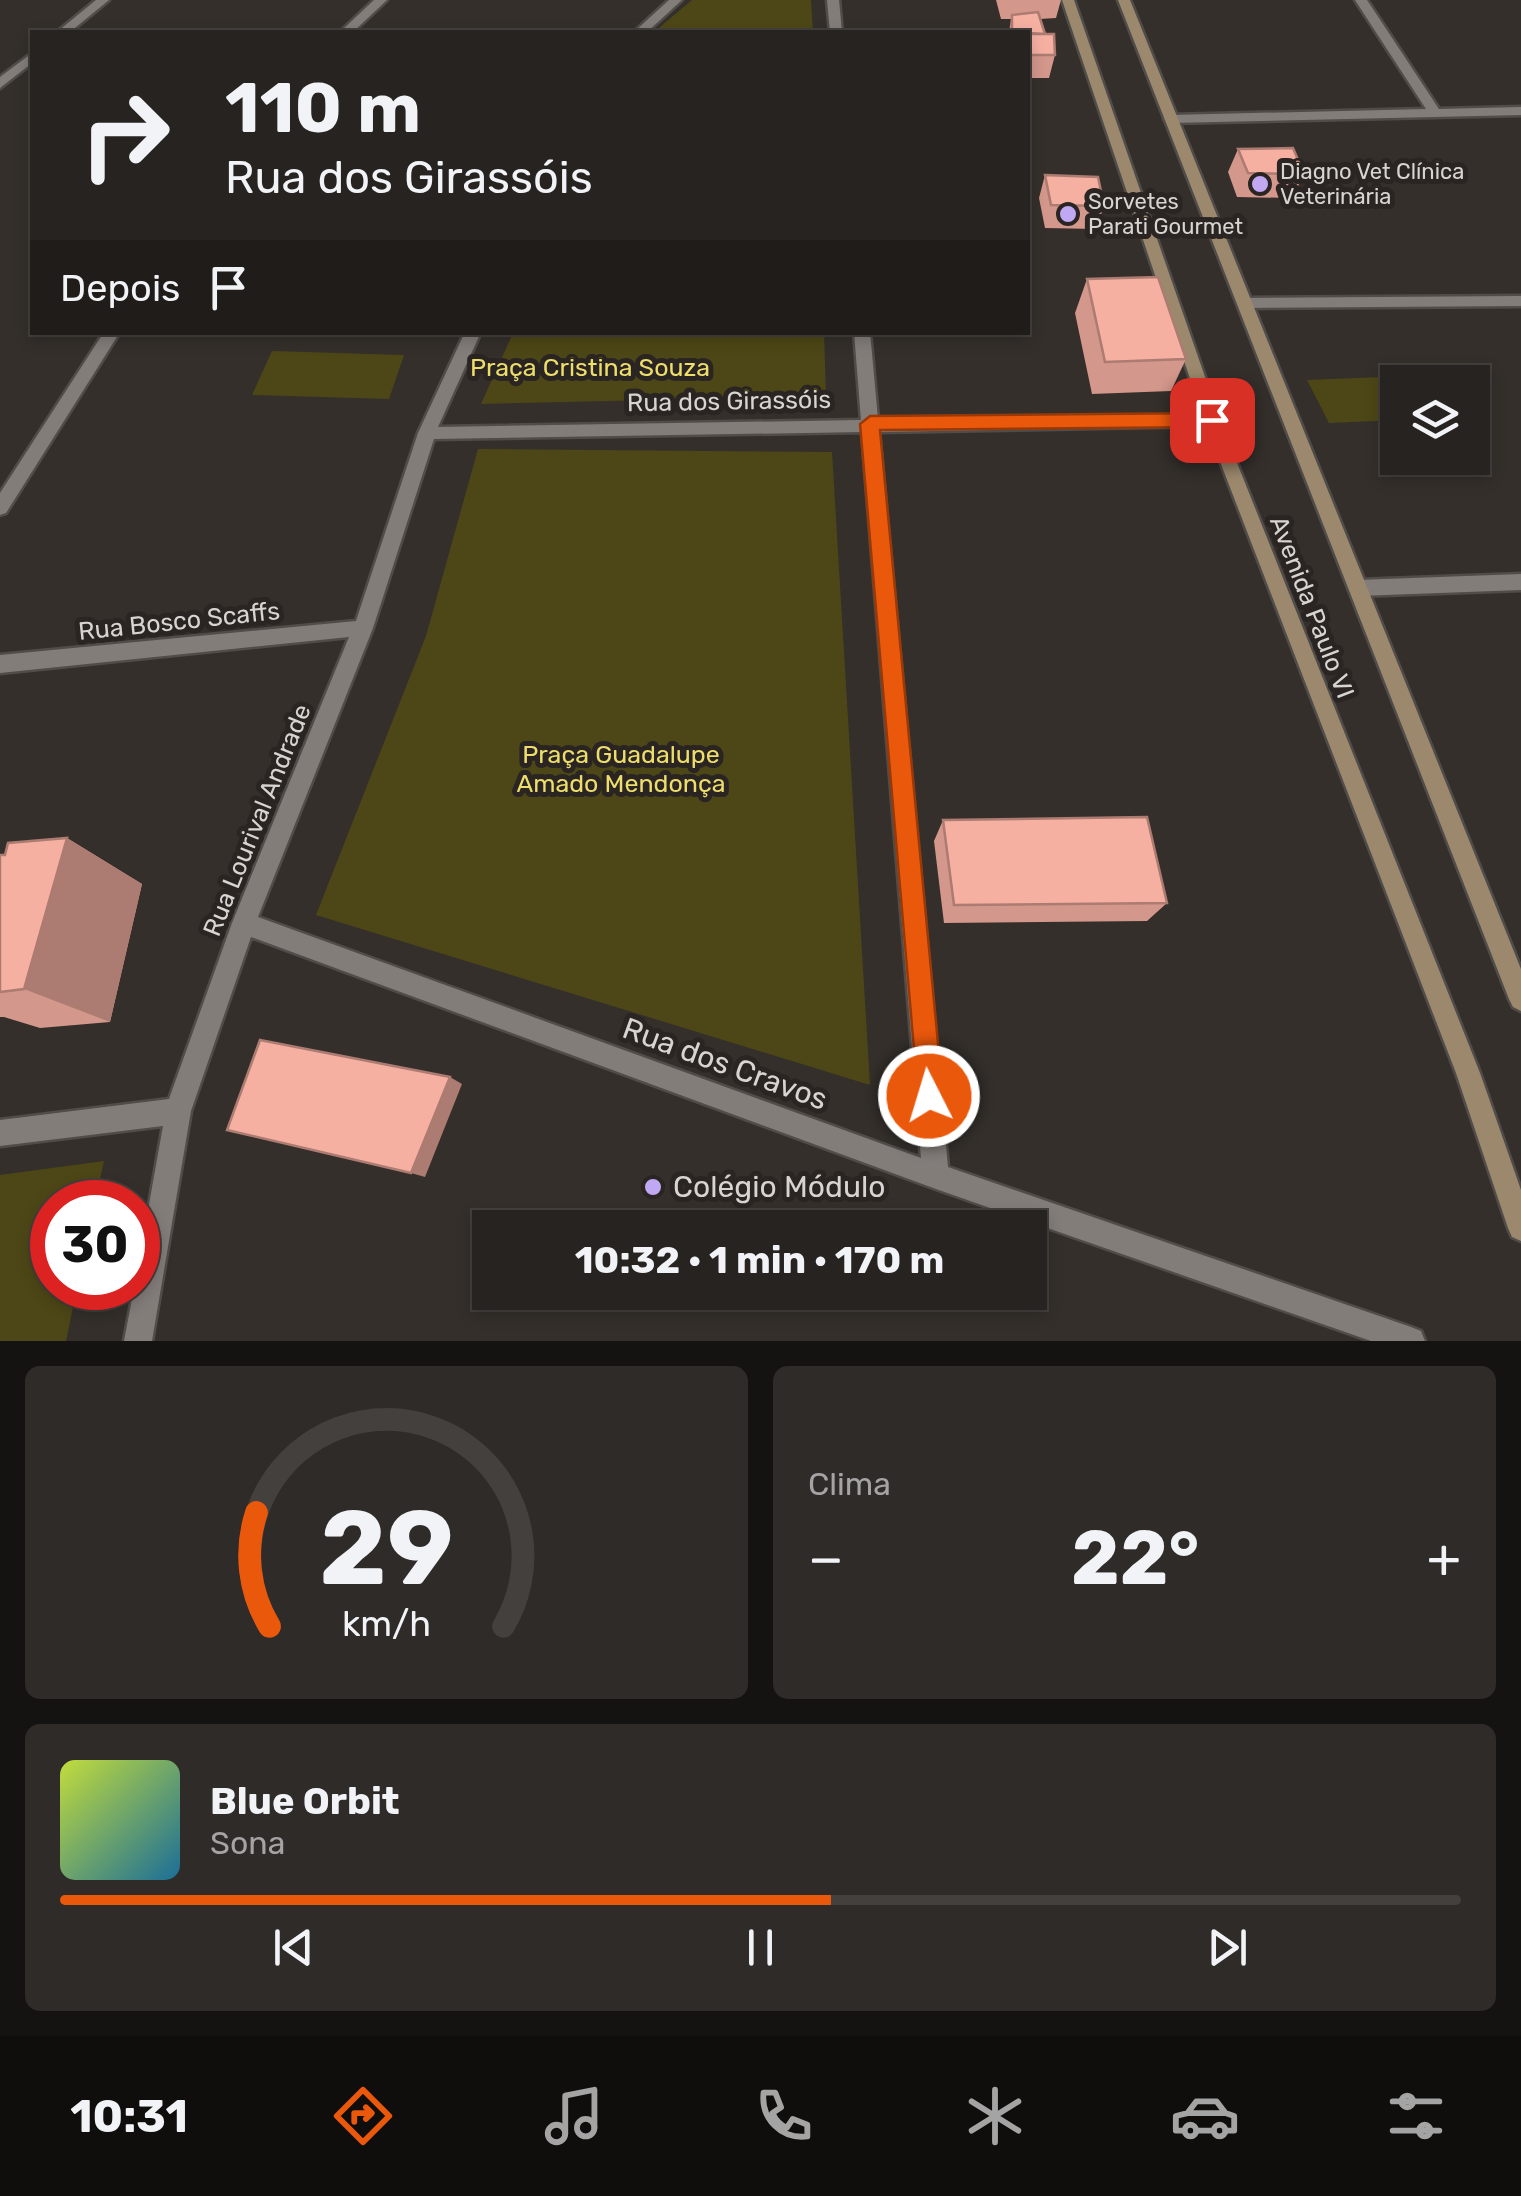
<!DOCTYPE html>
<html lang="pt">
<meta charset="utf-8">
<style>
body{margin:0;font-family:Rubik,sans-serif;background:#2f2b29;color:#f1f3f6;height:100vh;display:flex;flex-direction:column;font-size:38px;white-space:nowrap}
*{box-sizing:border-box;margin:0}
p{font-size:32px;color:#a4a4a5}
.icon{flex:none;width:55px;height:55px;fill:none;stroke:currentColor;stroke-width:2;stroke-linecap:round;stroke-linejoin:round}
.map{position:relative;height:1341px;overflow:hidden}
.details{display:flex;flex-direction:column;gap:25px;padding:25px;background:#151312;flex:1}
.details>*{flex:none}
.banner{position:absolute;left:30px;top:30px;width:1000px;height:305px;border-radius:0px;box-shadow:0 5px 15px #0003,0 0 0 2px #43403e;background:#272320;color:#f1f3f6;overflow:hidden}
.fabs{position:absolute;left:1380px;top:365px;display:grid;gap:20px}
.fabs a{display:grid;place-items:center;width:110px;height:110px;border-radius:0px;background:#272320;box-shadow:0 5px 15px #0003,0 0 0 2px #43403e;font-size:50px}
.speed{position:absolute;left:30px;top:1180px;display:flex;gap:20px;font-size:50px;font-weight:700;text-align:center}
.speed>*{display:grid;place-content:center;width:130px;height:130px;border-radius:50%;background:#272320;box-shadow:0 5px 15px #0003,0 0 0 2px #43403e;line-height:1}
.speed .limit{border:15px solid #d22;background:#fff;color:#111}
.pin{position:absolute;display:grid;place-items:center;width:85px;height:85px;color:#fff;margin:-42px;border-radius:20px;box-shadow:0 5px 15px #0006}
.me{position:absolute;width:110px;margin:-55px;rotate:355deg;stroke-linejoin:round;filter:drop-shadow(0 0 8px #0008)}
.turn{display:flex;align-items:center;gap:35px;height:210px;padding:0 30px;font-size:45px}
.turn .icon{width:130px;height:130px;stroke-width:2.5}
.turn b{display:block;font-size:70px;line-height:85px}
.then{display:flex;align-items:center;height:95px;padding:0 30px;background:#0003;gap:20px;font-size:38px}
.big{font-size:75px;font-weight:700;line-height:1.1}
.details .tile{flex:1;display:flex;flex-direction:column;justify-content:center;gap:15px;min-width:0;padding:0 35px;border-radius:15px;background:#2f2b29}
.details .dial{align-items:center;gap:0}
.dial svg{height:260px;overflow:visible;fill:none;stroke:#43403e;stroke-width:7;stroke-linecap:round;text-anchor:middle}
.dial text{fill:#f1f3f6;stroke:none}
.song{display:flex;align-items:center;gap:30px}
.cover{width:120px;height:120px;border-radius:15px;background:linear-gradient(135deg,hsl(70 70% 55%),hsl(200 70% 35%))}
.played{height:10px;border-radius:5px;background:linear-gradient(90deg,#ea580c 55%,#43403e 55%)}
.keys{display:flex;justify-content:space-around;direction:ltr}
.heat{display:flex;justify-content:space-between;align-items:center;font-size:55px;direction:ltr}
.details .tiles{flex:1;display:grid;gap:25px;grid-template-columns:1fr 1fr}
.tile:last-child{grid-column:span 2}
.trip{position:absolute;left:472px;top:1210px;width:575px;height:100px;border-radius:0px;background:#272320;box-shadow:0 5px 15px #0003,0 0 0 2px #43403e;font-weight:700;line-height:100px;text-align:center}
.menu{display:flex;height:160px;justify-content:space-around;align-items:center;background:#100e0d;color:#a4a4a5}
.menu .icon{width:70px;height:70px}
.menu .active{color:#ea580c}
.menu b{font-size:45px;color:#f1f3f6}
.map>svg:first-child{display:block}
</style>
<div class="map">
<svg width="1521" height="1341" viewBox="0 0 1521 1341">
<rect width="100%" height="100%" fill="#342f2b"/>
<!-- green -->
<path fill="#4d4717" d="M692,0H811L813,32H654Z
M513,333H824L826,396L481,404Z
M272,351L404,355L389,399L252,395Z
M1432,375L1436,382H1398L1397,420L1329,423L1307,380Z
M478,449L832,452L870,1085L316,915L426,636Z
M104,1161L95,1202H52V1288H77L66,1341H0V1175Z"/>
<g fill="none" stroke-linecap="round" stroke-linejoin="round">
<defs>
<path id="minor" d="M96,0H109L70,32H57Z
M374,0H387L353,32H340Z
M669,0H682L647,32H634Z
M827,0H839L842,32H830Z
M1355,0H1367L1439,109L1521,107V115L1171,123L1164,119L1171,115L1426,109Z
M32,53V63L0,88V77Z
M1521,296V306L1245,308L1237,303L1245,298Z
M104,332H120L6,513L0,515V493Z
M465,332H481L438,427L861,420L854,332H870L878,419L1218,416V424L1212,426L879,432L948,1167L1411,1327L1421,1331L1425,1341H1371L936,1189L251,937L191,1111L152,1341H124L134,1288H138V1266L163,1126L0,1146V1120L169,1099L232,923L349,637L0,673V655L356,621L418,433ZM862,432L921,1158L258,917L373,628L434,439Z
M1521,574V590L1358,596L1349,588L1358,580Z"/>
<path id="secondary" d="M1062,0H1074L1220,420L1480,1073L1521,1190V1241L1512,1237L1508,1228L1456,1073L1204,420Z
M1118,0H1130L1521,969V1011L1513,1007L1509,999Z"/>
</defs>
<!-- minor casing -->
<use href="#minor" stroke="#504c49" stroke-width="5"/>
<!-- secondary casing -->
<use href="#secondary" stroke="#504c49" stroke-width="5"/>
<!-- minor -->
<use href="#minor" fill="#837d7a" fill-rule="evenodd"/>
<!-- secondary -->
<use href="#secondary" fill="#9c896d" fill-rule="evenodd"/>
</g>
<!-- wall -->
<path fill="#d3978b" d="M996,0H1061L1056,18L1040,19L1055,55L1049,78H1028V32H1009L1011,19H1001Z
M1238,149L1304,174L1292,198L1237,197L1228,172Z
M1045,175L1104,206L1096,229L1045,228L1039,198Z
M1087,279L1186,359L1171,391L1092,394L1075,313Z
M943,820L1167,903L1147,921L944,923L934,841Z
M67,838L142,884L110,1022L40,1028L4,1017H0V855Z"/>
<!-- shaded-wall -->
<path fill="#ac7b71" d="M67,838L142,884L110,1022L24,989Z
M450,1077L462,1084L425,1177L411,1173Z"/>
<!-- building -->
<path fill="#f5b0a2" stroke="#ac7b71" stroke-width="2.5" d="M1038,12L1045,34L1012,32V15Z
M1028,34H1054L1055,55H1028Z
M1293,148L1304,174L1248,173L1238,149Z
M1045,175L1098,177L1104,206L1051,205Z
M1158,277L1186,359L1105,362L1087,279Z
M1147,817L1167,903L954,905L943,820Z
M67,838L24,989L0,992V855H5L8,843Z
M260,1040L450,1077L411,1173L227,1130Z"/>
<!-- route -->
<path fill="#ea580c" stroke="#983908" stroke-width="2.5" d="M1212,413L1222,420L1212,427L880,430L943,1096L939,1107L929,1111L919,1107L860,424L870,416Z"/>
<!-- markers -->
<g fill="#c1a8f3" stroke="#2a2522" stroke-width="4">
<circle cx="1260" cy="184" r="10"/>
<circle cx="1068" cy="214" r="10"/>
<circle cx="653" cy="1187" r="10"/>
</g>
<g text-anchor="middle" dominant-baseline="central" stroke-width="10" stroke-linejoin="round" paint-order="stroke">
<!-- far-poi labels -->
<g font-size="22" fill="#d7d4d2" stroke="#2a2522" text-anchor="start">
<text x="1280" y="171">Diagno Vet Clínica<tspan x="1280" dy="25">Veterinária</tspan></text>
<text x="1088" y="201">Sorvetes<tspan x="1088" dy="25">Parati Gourmet</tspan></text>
</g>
<!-- park labels -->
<g font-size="25" fill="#eddd6b" stroke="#2a2522">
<text x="590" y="367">Praça Cristina Souza</text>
<text x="621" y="754">Praça Guadalupe<tspan x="621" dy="29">Amado Mendonça</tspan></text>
</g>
<!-- street labels -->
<g font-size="25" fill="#d7d4d2" stroke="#2a2522">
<text transform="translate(729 401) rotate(-1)">Rua dos Girassóis</text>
<text transform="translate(1312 607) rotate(69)">Avenida Paulo VI</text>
<text transform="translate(179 621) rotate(-6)">Rua Bosco Scaffs</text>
<text transform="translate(257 820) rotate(-68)">Rua Lourival Andrade</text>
</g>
<!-- near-street labels -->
<g font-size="30" fill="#d7d4d2" stroke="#2a2522">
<text transform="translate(725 1064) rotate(20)">Rua dos Cravos</text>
</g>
<!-- near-poi labels -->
<g font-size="30" fill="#d7d4d2" stroke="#2a2522" text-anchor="start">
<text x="673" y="1187">Colégio Módulo</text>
</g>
</g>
</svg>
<div class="fabs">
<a><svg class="icon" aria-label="layers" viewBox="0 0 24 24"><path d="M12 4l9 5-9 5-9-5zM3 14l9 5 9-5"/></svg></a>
</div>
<div class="speed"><div class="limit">30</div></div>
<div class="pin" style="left:1212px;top:420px;background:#d93025"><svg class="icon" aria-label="arrive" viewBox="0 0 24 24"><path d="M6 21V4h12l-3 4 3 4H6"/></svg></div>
<svg class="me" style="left:929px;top:1096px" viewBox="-20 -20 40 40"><circle r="17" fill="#ea580c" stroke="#fff" stroke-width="3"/><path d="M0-11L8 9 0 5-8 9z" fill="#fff"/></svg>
<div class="trip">10:32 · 1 min · 170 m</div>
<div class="banner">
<div class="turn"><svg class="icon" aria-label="right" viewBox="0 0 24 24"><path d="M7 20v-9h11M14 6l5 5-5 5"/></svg><div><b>110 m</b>Rua dos Girassóis</div></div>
<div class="then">Depois<svg class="icon" aria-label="arrive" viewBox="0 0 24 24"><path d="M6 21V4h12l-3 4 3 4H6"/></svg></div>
</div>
</div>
<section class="details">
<div class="tiles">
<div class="tile dial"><svg viewBox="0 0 100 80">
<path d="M14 69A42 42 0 1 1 86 69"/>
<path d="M14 69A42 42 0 0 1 10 34" stroke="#ea580c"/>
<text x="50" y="56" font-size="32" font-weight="700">29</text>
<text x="50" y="72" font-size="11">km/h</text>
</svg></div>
<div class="tile"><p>Clima</p>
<div class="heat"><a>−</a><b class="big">22°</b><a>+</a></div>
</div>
<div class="tile">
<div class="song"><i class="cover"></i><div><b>Blue Orbit</b><p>Sona</p></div></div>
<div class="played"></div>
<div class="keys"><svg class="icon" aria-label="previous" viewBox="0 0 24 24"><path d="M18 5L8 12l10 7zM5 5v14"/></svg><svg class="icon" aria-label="pause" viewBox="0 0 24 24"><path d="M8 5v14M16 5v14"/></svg><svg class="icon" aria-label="next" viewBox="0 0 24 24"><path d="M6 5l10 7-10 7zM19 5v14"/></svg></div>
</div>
</div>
</section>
<nav class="menu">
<b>10:31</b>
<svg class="icon active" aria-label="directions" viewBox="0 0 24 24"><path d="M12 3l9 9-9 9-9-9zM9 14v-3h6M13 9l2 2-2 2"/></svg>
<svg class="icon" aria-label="music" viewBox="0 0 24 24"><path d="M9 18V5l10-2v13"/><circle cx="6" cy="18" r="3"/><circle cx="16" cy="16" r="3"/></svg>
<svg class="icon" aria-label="phone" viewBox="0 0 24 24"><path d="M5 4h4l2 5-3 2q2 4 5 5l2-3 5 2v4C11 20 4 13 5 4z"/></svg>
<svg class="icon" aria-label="climate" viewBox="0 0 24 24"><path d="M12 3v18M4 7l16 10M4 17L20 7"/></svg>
<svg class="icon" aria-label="car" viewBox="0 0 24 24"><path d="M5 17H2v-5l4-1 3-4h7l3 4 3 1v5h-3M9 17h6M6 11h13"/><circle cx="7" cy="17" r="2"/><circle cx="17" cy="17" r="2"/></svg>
<svg class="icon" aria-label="filters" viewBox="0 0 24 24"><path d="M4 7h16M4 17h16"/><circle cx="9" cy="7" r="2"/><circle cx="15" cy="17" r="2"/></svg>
</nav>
